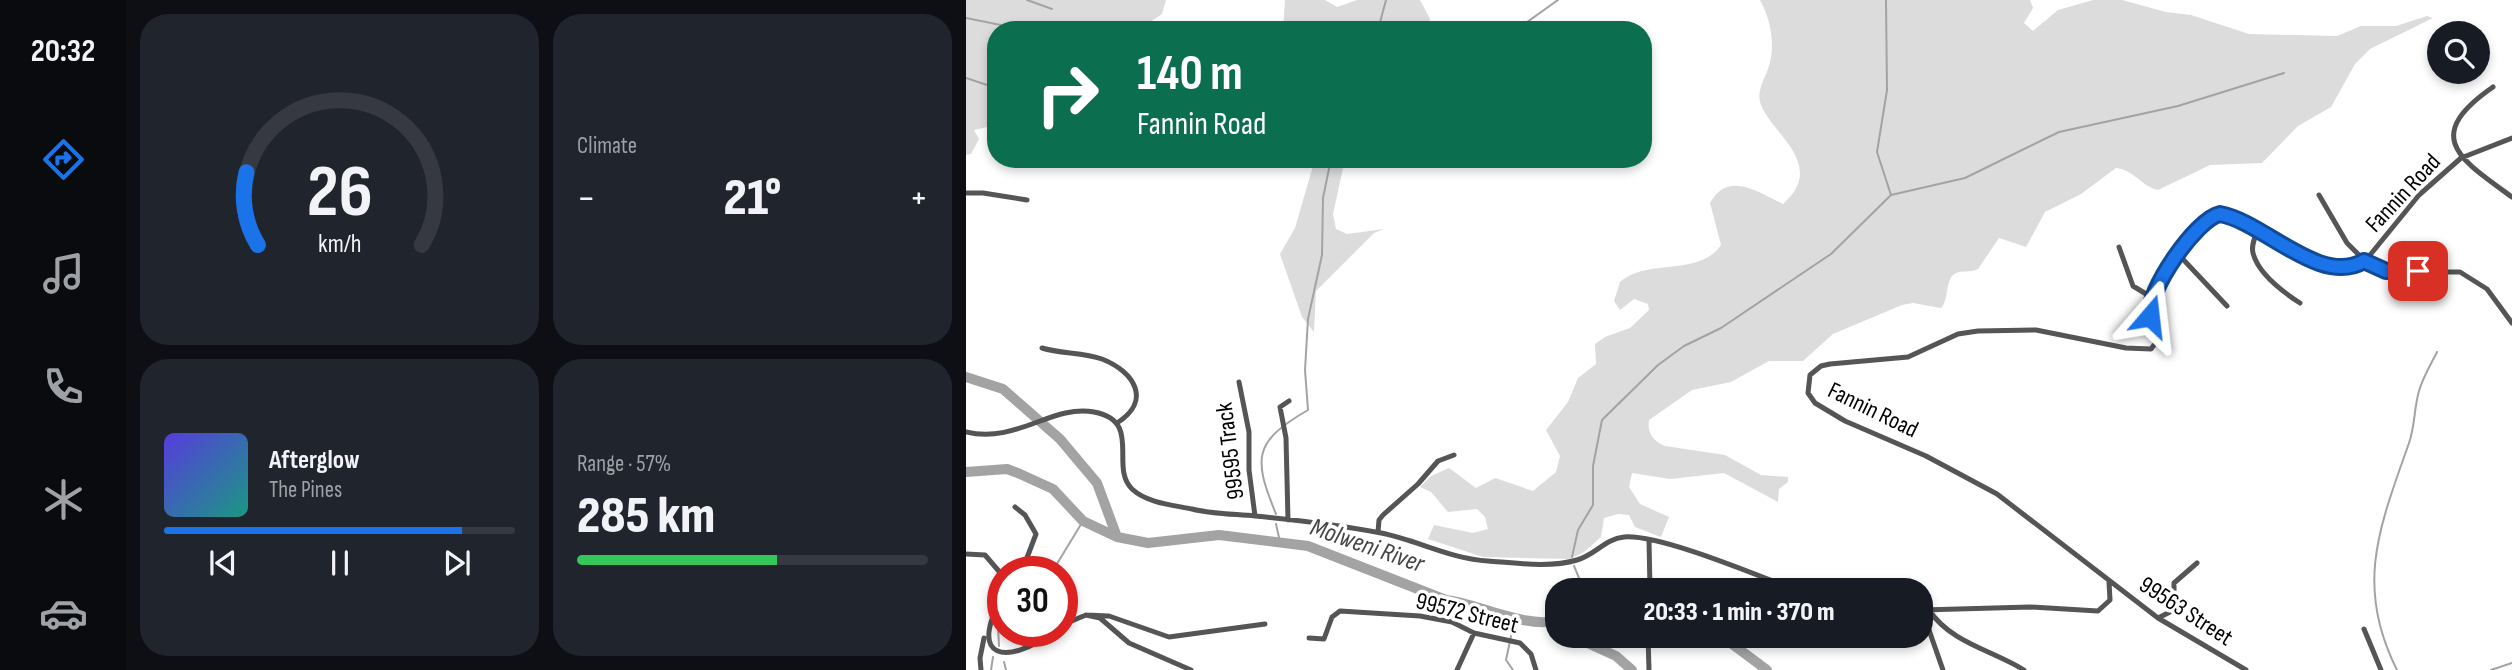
<!DOCTYPE html>
<meta charset="utf-8">
<style>
body{margin:0;font-family:"Sofia Sans Condensed",sans-serif;background:#20242c;color:#f1f3f6;height:100vh;display:flex;flex-direction:column;font-size:26px;white-space:nowrap}
*{box-sizing:border-box;margin:0}
p{font-size:23px;color:#9ea1a6}
.icon{flex:none;width:38px;height:38px;fill:none;stroke:currentColor;stroke-width:2;stroke-linecap:round;stroke-linejoin:round}
.map{position:relative;flex:1;overflow:hidden}
.sheet{display:flex;flex-direction:column;gap:14px;padding:14px;background:#0d0f14;width:840px}
.sheet>*{flex:none}
.banner{position:absolute;left:21px;top:21px;width:665px;height:147px;border-radius:28px;box-shadow:0 4px 10px #0003;background:#0b6e4f;color:#fff;overflow:hidden}
.controls{position:absolute;left:1461px;top:21px;display:grid;gap:14px}
.controls a{display:grid;place-items:center;width:63px;height:63px;border-radius:50%;background:#171b24;box-shadow:0 4px 10px #0003;font-size:35px}
.speed{position:absolute;left:21px;top:556px;display:flex;gap:14px;font-size:35px;font-weight:700;text-align:center}
.speed>*{display:grid;place-content:center;width:91px;height:91px;border-radius:50%;background:#171b24;box-shadow:0 4px 10px #0003;line-height:1}
.speed .limit{border:10px solid #d22;background:#fff;color:#111}
.pin{position:absolute;display:grid;place-items:center;width:60px;height:60px;color:#fff;margin:-30px;border-radius:14px;box-shadow:0 4px 10px #0006}
.me{position:absolute;width:77px;margin:-38px;rotate:17deg;stroke-linejoin:round;filter:drop-shadow(0 0 5px #0008)}
.turn{display:flex;align-items:center;gap:24px;height:147px;padding:0 35px;font-size:32px}
.turn .icon{width:91px;height:91px;stroke-width:2.5}
.turn b{display:block;font-size:49px;line-height:60px}
.big{font-size:52px;font-weight:800;line-height:1.1}
.sheet .card{flex:1;display:flex;flex-direction:column;justify-content:center;gap:10px;min-width:0;padding:0 24px;border-radius:28px;background:#20242c}
.sheet .dial{align-items:center;gap:0}
.dial svg{height:182px;overflow:visible;fill:none;stroke:#363941;stroke-width:7;stroke-linecap:round;text-anchor:middle}
.dial text{fill:#f1f3f6;stroke:none}
.song{display:flex;align-items:center;gap:21px}
.cover{width:84px;height:84px;border-radius:10px;background:linear-gradient(135deg,hsl(250 70% 55%),hsl(170 70% 35%))}
.played{height:7px;border-radius:4px;background:linear-gradient(90deg,#1a73e8 85%,#363941 85%)}
.keys{display:flex;justify-content:space-around;direction:ltr}
.heat{display:flex;justify-content:space-between;align-items:center;font-size:38px;direction:ltr}
.charge{height:10px;border-radius:5px;background:linear-gradient(90deg,#34c759 57%,#363941 0)}
.sheet .tiles{flex:1;display:grid;gap:14px;grid-template-columns:repeat(2,1fr)}
.trip{position:absolute;left:579px;top:578px;width:388px;height:70px;border-radius:28px;background:#171b24;box-shadow:0 4px 10px #0003;font-weight:800;line-height:70px;text-align:center}
main{display:flex;flex:1;min-height:0}
.dock{display:flex;flex-direction:column;width:126px;justify-content:space-around;align-items:center;background:#090b0e;color:#9ea1a6}
.dock .icon{width:49px;height:49px}
.dock .on{color:#1a73e8}
.dock b{font-size:32px;color:#f1f3f6}
.map>svg:first-child{display:block}
</style>
<main>
<nav class="dock">
<b>20:32</b>
<svg class="icon on" aria-label="directions" viewBox="0 0 24 24"><path d="M12 3l9 9-9 9-9-9zM9 14v-3h6M13 9l2 2-2 2"/></svg>
<svg class="icon" aria-label="music" viewBox="0 0 24 24"><path d="M9 18V5l10-2v13"/><circle cx="6" cy="18" r="3"/><circle cx="16" cy="16" r="3"/></svg>
<svg class="icon" aria-label="phone" viewBox="0 0 24 24"><path d="M5 4h4l2 5-3 2q2 4 5 5l2-3 5 2v4C11 20 4 13 5 4z"/></svg>
<svg class="icon" aria-label="climate" viewBox="0 0 24 24"><path d="M12 3v18M4 7l16 10M4 17L20 7"/></svg>
<svg class="icon" aria-label="car" viewBox="0 0 24 24"><path d="M5 17H2v-5l4-1 3-4h7l3 4 3 1v5h-3M9 17h6M6 11h13"/><circle cx="7" cy="17" r="2"/><circle cx="17" cy="17" r="2"/></svg>
</nav>
<section class="sheet">
<div class="tiles">
<div class="card dial"><svg viewBox="0 0 100 80">
<path d="M14 69A42 42 0 1 1 86 69"/>
<path d="M14 69A42 42 0 0 1 9 37" stroke="#1a73e8"/>
<text x="50" y="56" font-size="32" font-weight="700">26</text>
<text x="50" y="72" font-size="11">km/h</text>
</svg></div>
<div class="card"><p>Climate</p>
<div class="heat"><a>−</a><b class="big">21°</b><a>+</a></div>
</div>
<div class="card">
<div class="song"><i class="cover"></i><div><b>Afterglow</b><p>The Pines</p></div></div>
<div class="played"></div>
<div class="keys"><svg class="icon" aria-label="previous" viewBox="0 0 24 24"><path d="M18 5L8 12l10 7zM5 5v14"/></svg><svg class="icon" aria-label="pause" viewBox="0 0 24 24"><path d="M8 5v14M16 5v14"/></svg><svg class="icon" aria-label="next" viewBox="0 0 24 24"><path d="M6 5l10 7-10 7zM19 5v14"/></svg></div>
</div>
<div class="card"><p>Range · 57%</p><b class="big">285 km</b><div class="charge"></div></div>
</div>
</section>
<div class="map">
<svg width="1546" height="670" viewBox="0 0 1546 670">
<rect width="100%" height="100%" fill="#fff"/>
<!-- green -->
<path fill="#dcdcdc" d="M0,0H200L196,14L184,22L185,30H30V125L8,130L13,139L5,154L0,155Z
M319,0H359L371,7L391,0H454L464,19L465,30H317Z
M794,0H1064L1067,8L1058,23L1067,31L1092,10L1127,0H1156L1200,12L1225,15L1283,34L1371,36L1395,26H1430L1461,16L1467,18L1404,49L1389,64L1365,107L1332,126L1296,163L1244,165L1192,190C1175,186 1168,170 1150,168L1115,194L1079,212L1060,247L1033,238L1012,269C1004,273 997,270 990,273C978,279 984,299 975,308L947,303L936,305L867,334L837,361H803L765,382L726,390L683,420C681,433 687,441 699,446L759,455L795,475L822,477V482L813,489L812,502L758,473L704,479L666,473L663,487L674,504L703,517L695,537L669,527L663,515L652,514L638,518L635,537L618,552L604,559L517,557L462,539L468,525L507,533L522,529L519,517L511,509L482,512L465,492L454,487L465,476L483,468L510,488L529,478L567,491L590,472L594,456L580,430L602,402L612,378L630,364L629,344L639,337L664,328L683,310L682,304L668,299L654,310L648,301L654,282C680,258 734,277 755,245L744,203C762,170 792,192 817,204C861,165 807,135 795,105C790,92 798,80 802,69C810,46 805,20 794,0Z
M349,159H379L367,214L370,229L381,234L418,229L408,233L350,291L348,332L336,317L314,254L329,228Z"/>
<g fill="none" stroke-linecap="round" stroke-linejoin="round">
<!-- stream -->
<path stroke="#a3a3a3" stroke-width="2" d="M61,0L86,9
M920,0L921,90L911,152L925,195
M0,18L60,30
M412,30L420,0
M550,30L592,0
M0,78L30,88
M310,514C287,458 287,442 342,410L339,370L342,319L356,255L357,198L365,159
M310,524L314,542
M606,557L612,530L627,505V466L636,420L692,365L718,346L755,328L865,254L925,195L999,178L1093,132L1212,106L1318,73
M608,566L618,590
M86,572L117,521
M33,646L32,626L37,618
M38,662L40,670
M25,670L27,657
M547,670L540,660L549,617
M1431,670C1388,585 1414,526 1443,443C1449,426 1448,408 1453,391C1457,377 1465,364 1471,352
M1525,670L1546,663"/>
<!-- river -->
<path stroke="#a3a3a3" stroke-width="10" d="M0,377L37,389L94,439L131,483L151,537L182,543L253,535L342,546L480,600C510,603 563,630 592,620
M0,472L41,469L54,474L87,489L117,521L151,537
M604,635L650,656L666,670
M754,635L801,670"/>
<!-- street -->
<path stroke="#555" stroke-width="5" d="M1527,87C1455,137 1494,159 1546,197
M0,193H17L61,200
M1353,195L1381,243L1404,266L1431,272H1494L1521,289L1546,323
M1292,230C1289,237 1285,245 1287,253C1292,273 1317,292 1334,303
M1153,247L1167,286L1185,297
M1213,255L1261,306
M76,348C95,354 117,352 136,359C169,372 186,401 151,423
M273,382L283,432V470L289,516
M0,432C51,444 86,404 128,412C177,421 143,467 166,489C181,503 207,505 226,509C246,514 268,514 289,516C330,520 373,525 415,533C451,540 485,559 522,561C549,563 585,568 611,560C629,555 639,539 658,537C694,534 792,576 830,590
M49,507L59,515L70,534L59,563L50,572
M322,520L320,438L314,407L323,401
M412,532L413,520L417,515L452,484L472,461L488,455
M683,540L684,590
M0,554L19,555L37,576
M37,596C0,660 42,666 87,632
M956,610L1064,607L1132,611L1144,600L1143,582
M956,610L977,670
M963,610C985,643 1026,650 1058,670
M120,615L143,616L203,637L299,624
M1192,618L1208,610V583L1231,563
M96,625L120,615L134,618L163,643L225,670
M1398,629L1415,670
M682,635L683,670
M343,638L358,639L366,617L374,611L454,616L486,622L508,633L554,643L565,654L570,670
M15,670L14,658L18,638
M491,670L508,633
M1280,670L1192,618L1031,494L960,456L879,421L849,403L842,393L844,375L855,366L864,364L942,357L992,334L1012,331L1070,330L1160,348L1185,349L1191,341L1183,309L1185,297C1199,274 1232,211 1262,216L1348,261L1382,268L1404,255L1453,195L1495,158L1546,138"/>
</g>
<g fill="none" stroke-linecap="round" stroke-linejoin="round">
<defs>
<path id="route" d="M1184,316C1180,292 1230,219 1254,214C1298,222 1354,287 1398,261L1420,271H1452"/>
</defs>
<!-- route casing -->
<use href="#route" stroke="#114b97" stroke-width="18"/>
<!-- route -->
<use href="#route" stroke="#1a73e8" stroke-width="12"/>
</g>
<g text-anchor="middle" dominant-baseline="central" stroke-width="7" stroke-linejoin="round" paint-order="stroke">
<!-- street labels -->
<g font-size="24" fill="#000" stroke="#fff">
<text transform="translate(1437 193) rotate(-47)">Fannin Road</text>
<text transform="translate(907 410) rotate(26)">Fannin Road</text>
<text transform="translate(264 451) rotate(-97)">99595 Track</text>
<text transform="translate(1220 611) rotate(33)">99563 Street</text>
<text transform="translate(501 613) rotate(14)">99572 Street</text>
</g>
<!-- water labels -->
<g font-size="26" font-style="italic" fill="#444" stroke="#fff">
<text transform="translate(401 546) rotate(19)">Molweni River</text>
</g>
</g>
</svg>
<div class="controls">
<a><svg class="icon" aria-label="search" viewBox="0 0 24 24"><circle cx="10" cy="10" r="6"/><path d="M15 15l6 6"/></svg></a>
</div>
<div class="speed"><div class="limit">30</div></div>
<div class="pin" style="left:1452px;top:271px;background:#d93025"><svg class="icon" aria-label="arrive" viewBox="0 0 24 24"><path d="M6 21V4h12l-3 4 3 4H6"/></svg></div>
<svg class="me" style="left:1184px;top:316px" viewBox="-20 -20 40 40"><path d="M0-17L14 15 0 8-14 15z" fill="#1a73e8" stroke="#fff" stroke-width="4"/></svg>
<div class="trip">20:33 · 1 min · 370 m</div>
<div class="banner">
<div class="turn"><svg class="icon" aria-label="right" viewBox="0 0 24 24"><path d="M7 20v-9h11M14 6l5 5-5 5"/></svg><div><b>140 m</b>Fannin Road</div></div>
</div>
</div>
</main>
